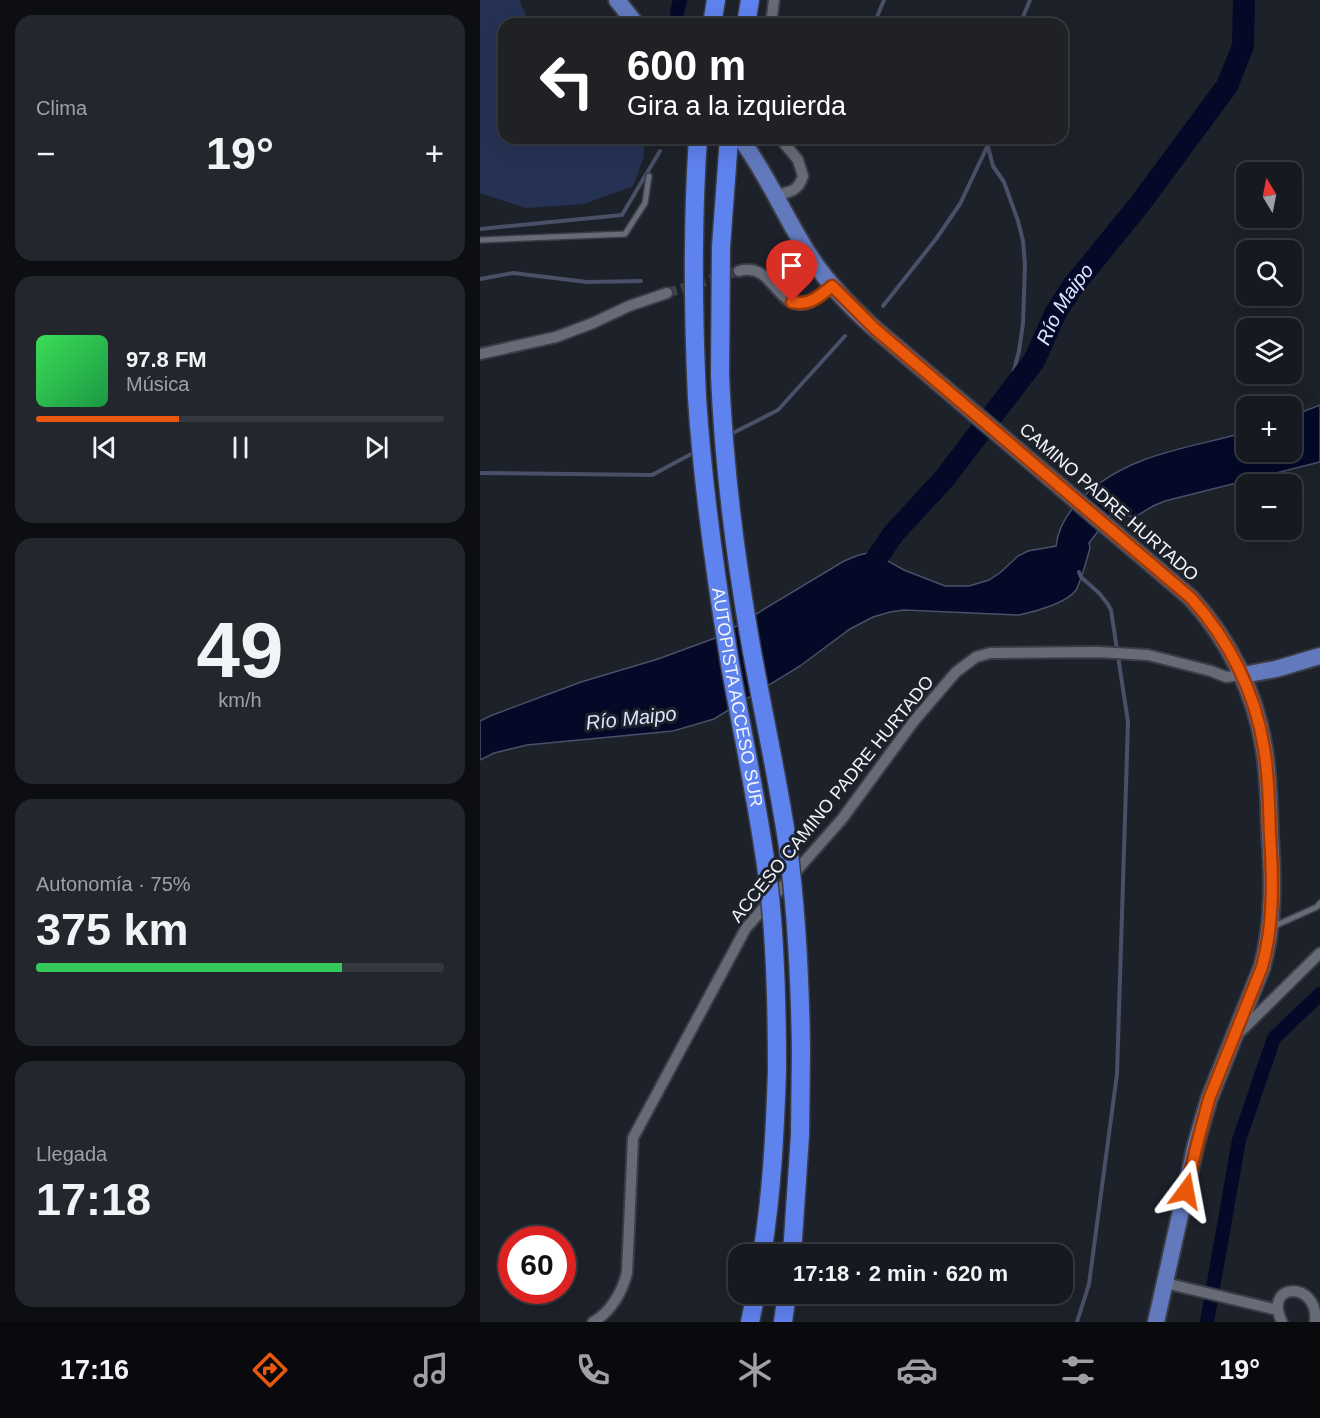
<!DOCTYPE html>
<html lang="es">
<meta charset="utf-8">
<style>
body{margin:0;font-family:Arial,sans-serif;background:#23262d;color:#f1f3f6;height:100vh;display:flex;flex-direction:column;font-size:22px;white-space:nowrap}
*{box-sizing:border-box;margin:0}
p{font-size:20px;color:#9ea0a5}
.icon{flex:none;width:33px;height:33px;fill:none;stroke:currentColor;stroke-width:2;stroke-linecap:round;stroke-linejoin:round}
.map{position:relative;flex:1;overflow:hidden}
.sheet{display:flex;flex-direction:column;gap:15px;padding:15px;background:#0c0e12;width:480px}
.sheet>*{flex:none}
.top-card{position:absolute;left:18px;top:18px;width:570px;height:126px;border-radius:18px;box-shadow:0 6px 24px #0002,0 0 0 2px #35383e;background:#202124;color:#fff;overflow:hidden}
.needle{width:39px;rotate:350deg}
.fabs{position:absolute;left:756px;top:162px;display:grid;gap:12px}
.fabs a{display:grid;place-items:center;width:66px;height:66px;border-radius:12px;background:#161920;box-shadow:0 6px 24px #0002,0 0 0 2px #35383e;font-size:30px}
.speed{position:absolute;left:18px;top:1226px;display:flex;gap:12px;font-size:30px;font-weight:700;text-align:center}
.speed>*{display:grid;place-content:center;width:78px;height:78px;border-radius:50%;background:#161920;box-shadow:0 6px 24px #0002,0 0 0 2px #35383e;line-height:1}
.speed .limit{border:9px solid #d22;background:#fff;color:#111}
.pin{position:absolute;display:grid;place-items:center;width:51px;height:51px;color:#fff;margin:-62px -26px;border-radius:50% 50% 50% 0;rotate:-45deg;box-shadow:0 0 6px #0007}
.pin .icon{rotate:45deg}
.me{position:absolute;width:66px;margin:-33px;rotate:13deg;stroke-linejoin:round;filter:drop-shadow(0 0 4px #0008)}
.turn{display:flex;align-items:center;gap:21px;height:126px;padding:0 30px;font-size:27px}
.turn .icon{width:78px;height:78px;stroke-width:2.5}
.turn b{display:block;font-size:42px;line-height:51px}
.big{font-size:45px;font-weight:700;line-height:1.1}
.sheet .card{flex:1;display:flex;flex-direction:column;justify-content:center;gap:9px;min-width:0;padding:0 21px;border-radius:18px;background:#23262d}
.sheet .dial{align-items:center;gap:0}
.dial b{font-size:78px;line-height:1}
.song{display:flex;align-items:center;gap:18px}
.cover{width:72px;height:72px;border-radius:9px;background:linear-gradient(135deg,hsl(130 70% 55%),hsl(140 70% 35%))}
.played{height:6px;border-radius:3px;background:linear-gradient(90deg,#ea580c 35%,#35383e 35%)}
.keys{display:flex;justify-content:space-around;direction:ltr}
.heat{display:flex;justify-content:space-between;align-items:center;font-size:33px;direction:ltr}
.charge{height:9px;border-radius:4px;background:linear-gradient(90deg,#34c759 75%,#35383e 0)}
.trip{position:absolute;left:248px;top:1244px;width:345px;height:60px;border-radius:18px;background:#161920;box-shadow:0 6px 24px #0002,0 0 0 2px #35383e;font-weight:700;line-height:60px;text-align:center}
.tab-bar{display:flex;height:96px;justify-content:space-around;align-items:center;background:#090a0d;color:#9ea0a5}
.tab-bar .icon{width:42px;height:42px}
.tab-bar .on{color:#ea580c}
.tab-bar b{font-size:27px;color:#f1f3f6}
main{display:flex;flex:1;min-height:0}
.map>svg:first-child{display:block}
</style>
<main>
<section class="sheet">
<div class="card"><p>Clima</p>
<div class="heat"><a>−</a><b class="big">19°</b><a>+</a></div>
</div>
<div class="card">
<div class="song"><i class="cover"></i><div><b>97.8 FM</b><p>Música</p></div></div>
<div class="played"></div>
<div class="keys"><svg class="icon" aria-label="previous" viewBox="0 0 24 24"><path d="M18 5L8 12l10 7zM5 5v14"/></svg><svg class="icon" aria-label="pause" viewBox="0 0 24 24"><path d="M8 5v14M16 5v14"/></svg><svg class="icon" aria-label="next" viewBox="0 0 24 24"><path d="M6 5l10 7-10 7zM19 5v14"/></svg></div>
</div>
<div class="card dial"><b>49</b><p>km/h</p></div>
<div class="card"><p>Autonomía · 75%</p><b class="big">375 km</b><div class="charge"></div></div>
<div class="card"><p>Llegada</p><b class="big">17:18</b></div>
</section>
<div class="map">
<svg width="840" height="1322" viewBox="0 0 840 1322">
<rect width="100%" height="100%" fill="#1d212a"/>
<!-- green -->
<path fill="#263254" d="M0,0H39L50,24H24V138H164V157L153,186L104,204L46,208L0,193Z"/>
<!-- water -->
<path fill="#030927" stroke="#4a5067" stroke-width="1.5" d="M840,405V462L685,501L673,506L655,517L632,513L609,543L610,548C607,559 601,581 596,590C587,603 554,612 539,615L424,610L410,612L393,617L370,629L320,666L234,719L193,731L47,745L14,753L0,760V721L10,716L101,682L178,659L238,637L364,561L379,555L392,552L424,570L465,586H489L509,580L521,572L538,556L548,551L576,546C578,528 588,512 601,499C647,453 708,449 766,432V452H812V416Z"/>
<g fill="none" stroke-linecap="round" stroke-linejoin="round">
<!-- stream -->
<path stroke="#4a5067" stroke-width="4" d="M394,24L404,0
M540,24L550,0
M508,138V147L513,166L524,182L538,221L543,241L545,264L543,324L539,351L527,397
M0,229L142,215L180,151
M0,279L33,273L107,282L161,281
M403,306L456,239L480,204L507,147
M249,435L298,410L365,336
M0,473L172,475L215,452
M597,1322L609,1284L637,1074L648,722L631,610L627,603L619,593L601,577L599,572"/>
<!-- canal -->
<path stroke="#030927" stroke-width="14" d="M197,13L200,0
M727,1322L759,1140L794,1038L840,994"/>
<!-- river -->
<path stroke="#030927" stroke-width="22" id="s1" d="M381,581L414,533L464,479L554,361L576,312L593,286L659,205L747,86L763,46L764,0"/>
<!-- street-tunnel -->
<path stroke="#3d4149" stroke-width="10" stroke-dasharray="10 5" stroke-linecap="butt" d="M187,293L259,271"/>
<defs>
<path id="lane" d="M0,240L145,234L165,203L169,176
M792,927L837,907L840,903"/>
<path id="street" d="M291,24L294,0
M296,195C311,192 318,191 323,176L318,160L300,138
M259,271C294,261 296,312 328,303C337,300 345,292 352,286
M0,354L76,337L113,323L149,306L187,293
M760,1032L840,953
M685,1283L798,1310
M113,1322C131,1312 142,1292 147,1273L153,1138L266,928L362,819L434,721L476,672L496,657L510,653L618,652L668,655L731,671L746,677L763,675
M802,1322C782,1281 840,1281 835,1322"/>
<path id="primary" d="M137,0L156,24
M260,138C288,175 305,218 330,256C348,284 370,306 394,328L711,598C749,640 775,692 784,748C789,776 789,806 790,835C793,879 794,923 782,967L729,1099L716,1144L676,1322
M763,675L796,669L840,656"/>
<path id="highway" d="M232,24L236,0
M266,24L270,0
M240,376L241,247L249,138
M217,398C213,311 212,225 218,138
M282,1254C292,1193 295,1131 297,1070
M312,1254L320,1135L321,1050
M270,1322L276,1293
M303,1322L307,1293"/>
</defs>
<!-- lane casing -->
<use href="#lane" stroke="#3a3d46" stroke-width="8"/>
<!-- street casing -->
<use href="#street" stroke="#3a3d46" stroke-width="14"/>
<!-- primary casing -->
<use href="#primary" stroke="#3a3d46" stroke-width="20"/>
<!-- highway casing -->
<use href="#highway" stroke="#3a3d46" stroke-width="21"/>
<!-- lane -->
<use href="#lane" stroke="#676b77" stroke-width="5"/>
<!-- street -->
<use href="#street" stroke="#676b77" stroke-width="10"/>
<!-- primary -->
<use href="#primary" stroke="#6279be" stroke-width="16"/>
<!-- highway -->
<use href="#highway" stroke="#5e82ee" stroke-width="18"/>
<defs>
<g id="highway-bridge">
<path d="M240,376C244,467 255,556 271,646C283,713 298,779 308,847C317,914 320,982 321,1050"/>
<path id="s2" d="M217,398C223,488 235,574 250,664C263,738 280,813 289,888C296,948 297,1009 297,1070"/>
</g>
</defs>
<!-- highway-bridge casing -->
<use href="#highway-bridge" stroke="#3a3d46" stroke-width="21" stroke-linecap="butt"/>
<!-- highway-bridge -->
<use href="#highway-bridge" stroke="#5e82ee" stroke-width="18"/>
</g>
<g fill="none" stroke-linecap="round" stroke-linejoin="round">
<defs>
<path id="route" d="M312,302C330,306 338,297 352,286L394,328L711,598C749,640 775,692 784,748C789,776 789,806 790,835C793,879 794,924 782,967L729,1099L717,1144L706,1191"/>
</defs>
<!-- route casing -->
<use href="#route" stroke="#983908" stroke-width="15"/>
<!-- route -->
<use href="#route" stroke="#ea580c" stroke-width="10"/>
</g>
<g text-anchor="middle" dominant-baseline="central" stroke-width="6" stroke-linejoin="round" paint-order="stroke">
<!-- street labels -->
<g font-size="18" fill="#f1f4fb" stroke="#1d212a">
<text transform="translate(629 502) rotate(41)">CAMINO PADRE HURTADO</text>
<text stroke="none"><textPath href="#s2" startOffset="302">AUTOPISTA ACCESO SUR</textPath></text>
<text transform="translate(352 799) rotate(-51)">ACCESO CAMINO PADRE HURTADO</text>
</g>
<!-- water labels -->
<g font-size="20" font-style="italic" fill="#d9e4fe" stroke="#1d212a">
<text stroke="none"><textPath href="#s1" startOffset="345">Río Maipo</textPath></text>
<text transform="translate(151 718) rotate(-6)">Río Maipo</text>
</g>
</g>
</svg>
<div class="fabs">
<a><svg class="needle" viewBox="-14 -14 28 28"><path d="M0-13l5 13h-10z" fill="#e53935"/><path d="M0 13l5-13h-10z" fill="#9ea0a5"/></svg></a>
<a><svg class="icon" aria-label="search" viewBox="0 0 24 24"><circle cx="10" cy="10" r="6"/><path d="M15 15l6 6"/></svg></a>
<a><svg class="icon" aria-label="layers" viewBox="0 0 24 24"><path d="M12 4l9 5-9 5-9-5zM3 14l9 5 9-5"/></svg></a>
<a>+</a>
<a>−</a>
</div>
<div class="speed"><div class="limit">60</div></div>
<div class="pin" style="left:312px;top:302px;background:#d93025"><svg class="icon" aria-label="arrive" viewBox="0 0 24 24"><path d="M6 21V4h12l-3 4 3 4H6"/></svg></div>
<svg class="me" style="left:706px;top:1191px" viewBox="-20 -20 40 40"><path d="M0-17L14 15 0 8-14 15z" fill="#ea580c" stroke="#fff" stroke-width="4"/></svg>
<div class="trip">17:18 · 2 min · 620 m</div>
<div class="top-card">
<div class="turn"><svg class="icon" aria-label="left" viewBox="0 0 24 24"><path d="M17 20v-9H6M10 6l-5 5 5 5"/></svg><div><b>600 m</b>Gira a la izquierda</div></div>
</div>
</div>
</main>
<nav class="tab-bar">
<b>17:16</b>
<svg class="icon on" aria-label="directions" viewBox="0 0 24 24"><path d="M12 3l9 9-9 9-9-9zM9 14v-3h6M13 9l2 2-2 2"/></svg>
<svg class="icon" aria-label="music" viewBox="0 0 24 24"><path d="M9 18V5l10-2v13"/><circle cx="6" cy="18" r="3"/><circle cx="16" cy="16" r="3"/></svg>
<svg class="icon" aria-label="phone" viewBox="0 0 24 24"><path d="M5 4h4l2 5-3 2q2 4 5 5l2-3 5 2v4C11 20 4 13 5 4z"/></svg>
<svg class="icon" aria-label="climate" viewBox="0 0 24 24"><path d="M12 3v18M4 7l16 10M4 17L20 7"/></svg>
<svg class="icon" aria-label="car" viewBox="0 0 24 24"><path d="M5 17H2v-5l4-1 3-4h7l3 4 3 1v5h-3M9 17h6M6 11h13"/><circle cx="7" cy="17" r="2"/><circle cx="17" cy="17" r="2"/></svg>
<svg class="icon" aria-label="filters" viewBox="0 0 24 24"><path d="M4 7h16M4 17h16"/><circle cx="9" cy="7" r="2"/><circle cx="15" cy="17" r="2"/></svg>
<b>19°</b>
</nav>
